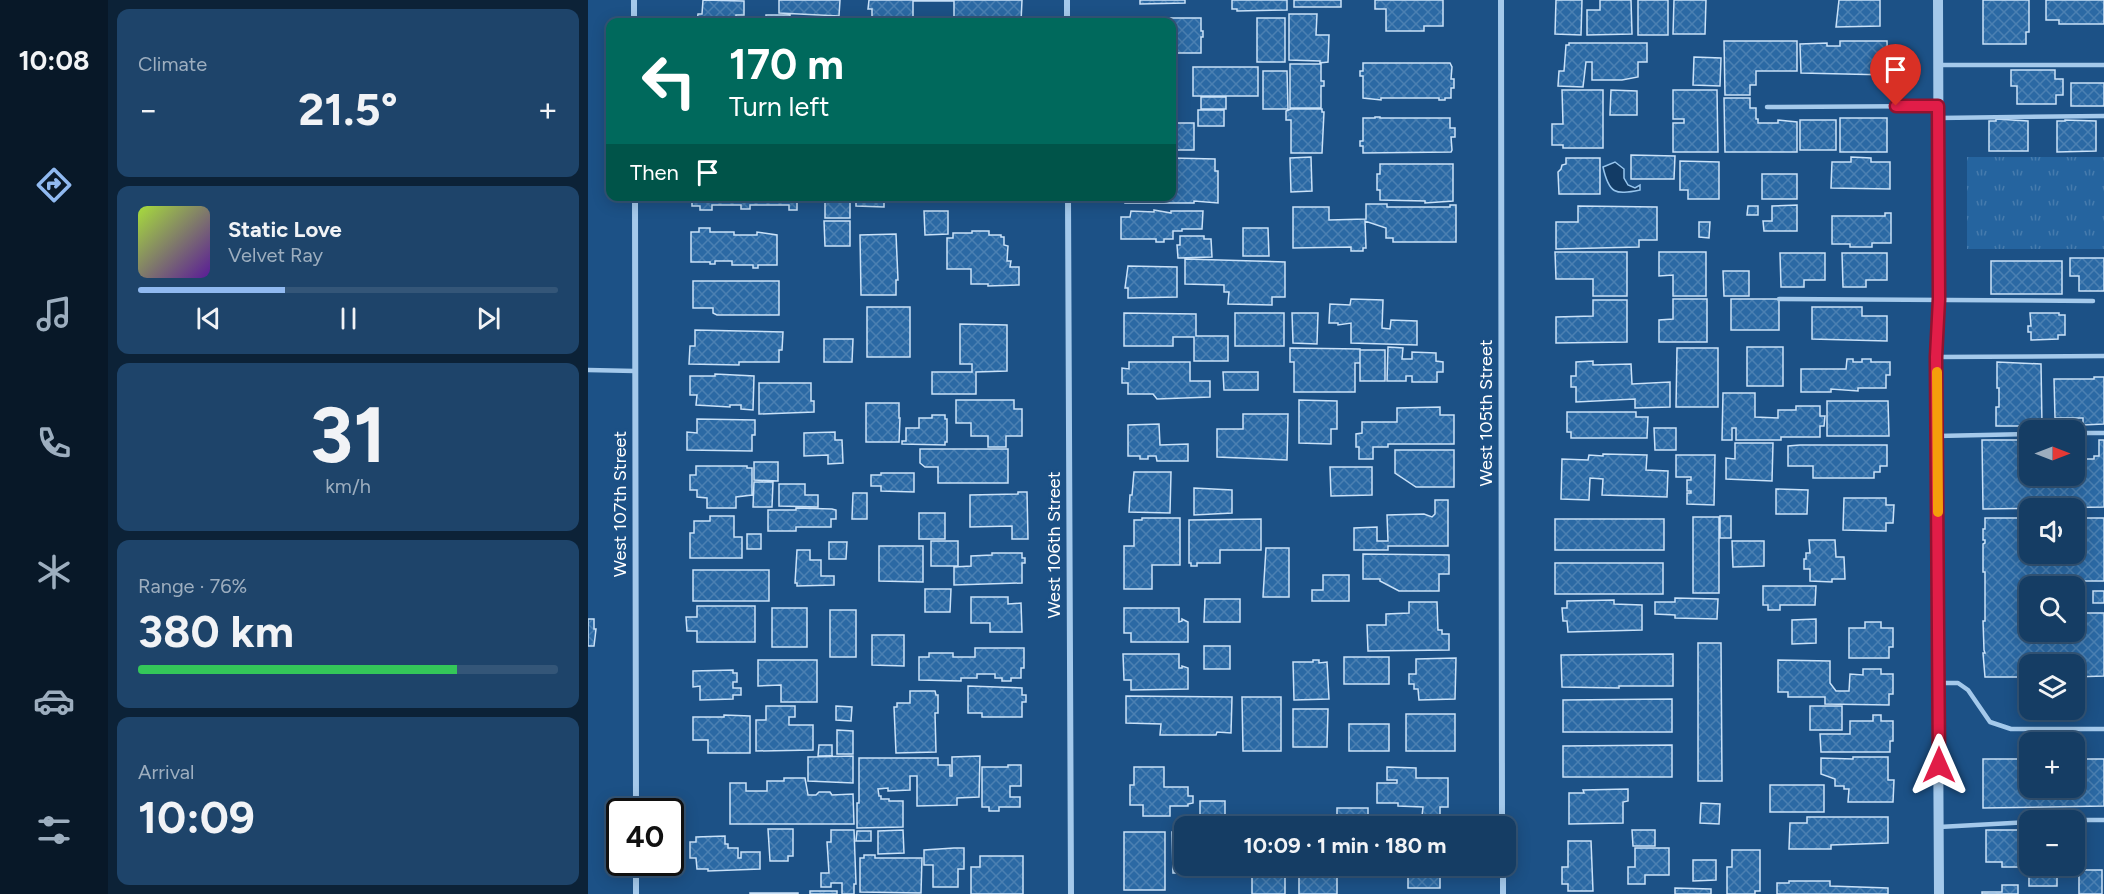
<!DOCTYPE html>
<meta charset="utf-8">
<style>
body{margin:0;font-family:Figtree,sans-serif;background:#1e446a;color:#f1f3f6;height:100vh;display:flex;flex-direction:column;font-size:22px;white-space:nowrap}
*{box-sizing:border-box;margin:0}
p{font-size:20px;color:#9daebf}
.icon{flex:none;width:33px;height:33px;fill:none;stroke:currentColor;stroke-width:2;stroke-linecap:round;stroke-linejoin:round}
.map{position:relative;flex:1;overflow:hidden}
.side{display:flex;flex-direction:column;gap:9px;padding:9px;background:#0c2237;width:480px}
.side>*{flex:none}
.guide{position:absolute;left:18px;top:18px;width:570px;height:183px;border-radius:12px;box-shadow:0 3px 15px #0003,0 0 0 2px #345678;background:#00695c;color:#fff;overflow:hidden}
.needle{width:39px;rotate:90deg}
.buttons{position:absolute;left:1431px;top:420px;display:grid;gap:12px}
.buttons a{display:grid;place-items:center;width:66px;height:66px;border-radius:12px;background:#153d64;box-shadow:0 3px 15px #0003,0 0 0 2px #345678;font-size:30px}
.speed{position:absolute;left:18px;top:798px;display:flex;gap:12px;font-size:30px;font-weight:700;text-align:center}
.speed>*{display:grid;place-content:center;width:78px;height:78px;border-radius:50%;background:#153d64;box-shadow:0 3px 15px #0003,0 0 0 2px #345678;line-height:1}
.speed .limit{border:3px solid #111;border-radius:9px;background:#fff;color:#111}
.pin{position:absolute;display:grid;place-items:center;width:51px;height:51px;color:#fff;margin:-62px -26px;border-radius:50% 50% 50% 0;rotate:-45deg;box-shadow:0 0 6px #0007}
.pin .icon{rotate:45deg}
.me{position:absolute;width:66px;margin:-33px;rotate:0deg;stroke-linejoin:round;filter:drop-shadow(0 0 4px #0008)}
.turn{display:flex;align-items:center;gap:21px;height:126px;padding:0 24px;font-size:27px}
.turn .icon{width:78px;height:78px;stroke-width:2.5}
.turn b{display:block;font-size:42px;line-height:51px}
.then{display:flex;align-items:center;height:57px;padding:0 24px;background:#0003;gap:12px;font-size:22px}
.big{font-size:45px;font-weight:700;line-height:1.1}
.side .widget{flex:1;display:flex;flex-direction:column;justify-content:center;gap:9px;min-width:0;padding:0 21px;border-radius:12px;background:#1e446a}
.side .dial{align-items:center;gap:0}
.dial b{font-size:78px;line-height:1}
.song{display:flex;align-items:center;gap:18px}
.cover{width:72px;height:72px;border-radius:9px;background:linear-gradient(135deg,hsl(80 70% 55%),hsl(270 70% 35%))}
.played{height:6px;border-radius:3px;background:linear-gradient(90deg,#90b9f0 35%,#345678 35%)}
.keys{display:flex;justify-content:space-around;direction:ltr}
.heat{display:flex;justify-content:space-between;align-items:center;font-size:33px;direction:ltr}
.charge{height:9px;border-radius:4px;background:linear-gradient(90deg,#34c759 76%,#345678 0)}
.trip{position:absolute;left:586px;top:816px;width:342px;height:60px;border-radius:12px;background:#153d64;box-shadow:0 3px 15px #0003,0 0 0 2px #345678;font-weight:700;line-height:60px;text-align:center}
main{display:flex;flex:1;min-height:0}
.tabs{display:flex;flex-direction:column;width:108px;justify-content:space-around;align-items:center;background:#081828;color:#9daebf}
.tabs .icon{width:42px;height:42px}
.tabs .current{color:#90b9f0}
.tabs b{font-size:27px;color:#f1f3f6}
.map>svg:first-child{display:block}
</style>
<main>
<nav class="tabs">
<b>10:08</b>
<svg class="icon current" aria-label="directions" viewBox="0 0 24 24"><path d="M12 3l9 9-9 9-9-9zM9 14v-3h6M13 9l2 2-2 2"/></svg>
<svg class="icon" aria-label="music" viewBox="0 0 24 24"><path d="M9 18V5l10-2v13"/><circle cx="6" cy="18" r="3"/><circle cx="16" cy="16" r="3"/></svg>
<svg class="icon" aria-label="phone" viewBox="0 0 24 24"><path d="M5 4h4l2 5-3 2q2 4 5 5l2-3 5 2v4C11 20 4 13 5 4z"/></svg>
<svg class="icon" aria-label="climate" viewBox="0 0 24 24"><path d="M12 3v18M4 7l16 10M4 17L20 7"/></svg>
<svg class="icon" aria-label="car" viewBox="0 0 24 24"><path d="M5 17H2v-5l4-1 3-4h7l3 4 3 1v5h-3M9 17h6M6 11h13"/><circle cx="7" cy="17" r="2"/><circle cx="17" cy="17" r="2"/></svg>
<svg class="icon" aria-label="filters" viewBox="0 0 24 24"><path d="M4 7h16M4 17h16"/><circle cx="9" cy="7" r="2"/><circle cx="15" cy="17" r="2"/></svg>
</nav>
<section class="side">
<div class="widget"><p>Climate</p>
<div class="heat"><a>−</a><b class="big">21.5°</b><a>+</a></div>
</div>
<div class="widget">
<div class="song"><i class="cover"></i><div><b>Static Love</b><p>Velvet Ray</p></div></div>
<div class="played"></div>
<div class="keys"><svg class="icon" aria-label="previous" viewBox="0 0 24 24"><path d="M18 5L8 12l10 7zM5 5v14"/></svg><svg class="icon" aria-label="pause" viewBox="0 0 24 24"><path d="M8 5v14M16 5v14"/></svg><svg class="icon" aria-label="next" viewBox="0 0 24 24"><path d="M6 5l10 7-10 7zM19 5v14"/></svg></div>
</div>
<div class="widget dial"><b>31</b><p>km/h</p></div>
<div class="widget"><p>Range · 76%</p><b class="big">380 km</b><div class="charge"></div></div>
<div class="widget"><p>Arrival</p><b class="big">10:09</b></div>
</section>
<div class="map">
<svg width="1516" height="894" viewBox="0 0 1516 894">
<defs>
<pattern id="grass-tufts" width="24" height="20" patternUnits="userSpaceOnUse" patternTransform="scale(1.5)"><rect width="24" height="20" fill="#25649f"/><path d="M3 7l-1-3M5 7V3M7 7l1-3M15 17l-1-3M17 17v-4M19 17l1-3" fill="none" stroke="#467bad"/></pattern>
<pattern id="building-cross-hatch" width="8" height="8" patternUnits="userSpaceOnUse" patternTransform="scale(1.5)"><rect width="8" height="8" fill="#2b69a4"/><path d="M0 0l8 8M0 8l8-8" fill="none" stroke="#4b80b2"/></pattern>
</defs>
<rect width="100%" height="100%" fill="#1c5186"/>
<!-- grass -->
<path fill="url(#grass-tufts)" d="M1379,157H1516V249H1379Z"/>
<!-- water -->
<path fill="#123b65" stroke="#97c5ed" stroke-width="1.5" d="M1027,162L1036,169V178L1040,185L1047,188L1052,185V190C1027,195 1021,194 1015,167Z"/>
<!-- building -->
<path fill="url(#building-cross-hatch)" stroke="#c9e1f8" stroke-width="1.5" d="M115,0L156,1V15H148V19L178,20V15H202V22H109L110,14H114Z
M191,0H252L251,16L191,13Z
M281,0H434L433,22H366V1H325V22H284V9H280Z
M552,0H597V3L552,4Z
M644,0H699V10L649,11V9H644Z
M706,0H753V7H706Z
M787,0H855V26H836V31H798V9H787Z
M968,0H994L993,35L967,34Z
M1012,0H1043L1044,34L999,35V10H1012Z
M1050,0H1080V35H1050Z
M1086,0H1118L1117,34H1085Z
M1251,0H1292V26L1248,27Z
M1395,0H1441V32H1438V44H1395Z
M1458,0H1516V24H1471V20H1458Z
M701,14H729L728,35H741L740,62L732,63V61L701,60Z
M541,18H613V31H615V37H613V53H584V22H541Z
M669,18H697V62H669Z
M1136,41H1209V71H1168V85H1162V95H1137Z
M1252,41H1299L1300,75L1213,73L1212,44L1239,43V46H1252Z
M981,43H1059V62H1050V77L1034,80H1004V62H998L995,87L970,86L971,71H976L978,45H981Z
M1106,57L1133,58L1132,86L1105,85Z
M775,63H862L864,67L863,79H866V88H863V98H857V100H851V98H793V100L775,98V76H772V71H775Z
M702,64H733V81H736V86H733V108H702Z
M605,67H670V96H605Z
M1423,70H1467V79H1475V95H1468V104H1429V86H1423Z
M675,71H699L700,109H675Z
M1483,83H1516V106H1483Z
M974,90H1015V148H975V145H964V124H975Z
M1023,90L1049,91V115H1022Z
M1085,90H1129L1130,152H1085V123H1096V119H1085Z
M613,97H638V109H613Z
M1136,98H1162V108H1168V119H1170V123H1190V120L1209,122V152H1137Z
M703,109H734V112H736L734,153H703V120H698V111Z
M610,110H636V126H610Z
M787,117H792V118H862V128H867V137H863L864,150L863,152L775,153V146H772V141H775V118H787Z
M1252,118H1299V152H1252Z
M1408,119L1440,121V151H1401V121H1408Z
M1212,120H1248V150H1212Z
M1477,120L1508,121V151L1469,152V121H1477Z
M584,123H606V150H584Z
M1043,155L1087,156L1086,179H1043Z
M723,157L724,191L703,192L702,158Z
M1263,157L1283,158V162H1302V189L1243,188L1244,162H1263Z
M584,158L627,159V171H630V203L606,201V203H537V196H584Z
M978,158H1012V194H971L970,172L973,169L974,165L978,164Z
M1092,161L1131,162V199H1100V190H1092Z
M792,164H865V201L837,203V201L792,200V190H789V174H792Z
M1174,174H1209V199H1174Z
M104,196H209V210H201V205H162V209H153V205H124V210H112V206H104Z
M237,196H262V218H237Z
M268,196H296V207L268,206Z
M778,204H799V207H862V205H868V242H805V238H798V228L777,221L778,248H775V251H763V247L705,248V207H741V220L778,219Z
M1209,205V231H1176L1175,221H1184V206Z
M990,206L1069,207V240H1051V247L968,249V222H990Z
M1160,206H1170V215H1159Z
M566,210L583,213V211H615L614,229H594V231H585V239H576V242H568V239H533V217H542L543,211L566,212Z
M336,211H360V234L337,235Z
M1297,213H1303V243H1284V247H1262V244H1244V216H1297Z
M236,221H262V246H237Z
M1111,222H1122L1121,238L1111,237Z
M111,228H122V232H146V235H169V232L189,235V265H170V268H165V265H144V261H127V264H122V262H103V232H111Z
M655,228H680L681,256H655Z
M384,231H401V235H413V237H416V245L420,246L419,261H423L422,267H431V285L400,286V284H383V269H359V238H365V233H384Z
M308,234L310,280H308V295H273L272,235Z
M592,236H616V239H623L624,257L590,258L589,245H592Z
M967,252H1039V296H1005V279H968Z
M1071,252H1118V296H1085V275L1071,276Z
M1192,253H1237V280H1216V287H1193Z
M1254,253H1299V280H1278V287H1255Z
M1482,258H1516V291H1491V276H1482Z
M597,259L697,262V297H684V305L640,304L641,292H636V285L597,284Z
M1403,261H1474V294H1403Z
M540,266L589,267V297L540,298V288H537Z
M1135,271H1161V296H1136Z
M105,281H191V315H129L125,313V308H105Z
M763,299L795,300L794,328L802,329L803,320L829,321V345L763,343V323L750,325V323H741L742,304L762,305Z
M1085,299H1119V342H1071V320L1085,319Z
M1143,299H1191V330H1143Z
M1005,300H1039V342L968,343V317L1005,316Z
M279,307H322V357H279Z
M1224,307H1274V316H1299V341L1224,339Z
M536,313L608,314V336H640V361H606V337H585V346H536Z
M647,313H696V346H647Z
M704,313H730L729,344L705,343Z
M1442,313H1471V315H1477V335H1470V339L1443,340V332H1440V326H1443Z
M372,324L419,325V371L388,372V394H344V372H384V364H372Z
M107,330L195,332L194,350H191V362H151V365L101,364L102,346H107Z
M236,339H265L264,362H236Z
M800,347L815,348L814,359H824V352L848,353V361L855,362V372H849V382H824V376H818V381H799Z
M1159,347H1195V386H1159Z
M702,348L772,349V363H767V392H706V362H702Z
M1089,348H1130V407H1088Z
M772,350H797V381H772Z
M1259,359H1265V362H1274V359H1283V362H1302V375H1298V388H1270V391L1243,389V392H1213V369H1258Z
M1005,361V365L1043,364L1044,384L1082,382V407L1047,408V399L988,402V387H983V376H988V362Z
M541,362H602V381H622V397L569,399L565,394H540V383H534V368L541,369Z
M1409,362L1453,364L1454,426H1408V407H1411V388H1409Z
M635,372H670V390H636Z
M127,374L166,376L165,410L153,409V405H142V407L108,405L109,395H102V376H127Z
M1506,377H1516V424L1495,425V418H1467L1466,379H1506Z
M171,383H223V401H226V412L171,414Z
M1135,393H1167V417L1190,418V410H1208V406H1232V416H1237L1236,426H1232V437H1193V440H1148V428H1144V440H1134Z
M368,400H426V409H434V436H418V447H400V436H383V423H368Z
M711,400L749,401V429H743V444L711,443Z
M1239,401H1300L1301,436H1239Z
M278,403H311V418H312L311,442H278Z
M852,407V415H866V444H800V447H785V459H771V447H768V434L774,433V422H809V408Z
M979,412H1048V417H1060L1059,438H983V432H979Z
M655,414H700L699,460L629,457V429H655Z
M344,415H357V419H359V442H357V445L314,444V441H318V428H331V418H344Z
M109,419L167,420V435H164V451L99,450V432L109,433Z
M571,424L572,445L600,444V461H569L568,456H560V459H552V456H540V425Z
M1066,428H1088V450H1067Z
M247,432V440H254L255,463L240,464V455L216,456V433Z
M1394,440H1431V460L1442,459V476H1486V459H1506V456H1511V440H1516V507L1395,509Z
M1147,443H1185L1184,481L1138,479V458L1147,459Z
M1212,445H1299V466H1292V472H1286V478H1225V466H1200V446Z
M332,449H420V483H350V467H337L332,463Z
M807,450H866V487H828L807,473Z
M1015,454L1059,455L1058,470L1080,471L1079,497L1014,495L1015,479L1002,478L1001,500L973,499L974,459L1000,460L1001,455L1015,456Z
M1088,455H1127L1126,505L1099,504V493H1103V491H1099V480H1103V477H1088Z
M166,462H190V481L166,480Z
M108,466H159V468H164V495L148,497V508H119V498L109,497V490H102V475H108Z
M742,467H784V495L743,496Z
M546,472H583L582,513L541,512L542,495H544Z
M293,473H326V492L293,491V486H283V475H293Z
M166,482H185L184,507H165Z
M191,484H217V495H230V507L191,506Z
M606,488L644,490V513L606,515Z
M1188,489L1220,490L1219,514H1188Z
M430,492H439L440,539H424V526L382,527V495L430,494Z
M265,493H279V519H264Z
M1256,498H1298V505H1306L1305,523H1298V531L1255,530Z
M847,500H860V546H800V550H766V528L789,527V541H800L799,515L836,514L844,517L847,514Z
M208,508L244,509L248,510V519H243V527H208V531H180V510H208Z
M331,513H357V539H331Z
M122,516H146V537H154V558H102V533H106V521H122Z
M1132,516H1143V538H1132Z
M1105,517H1131V593H1105Z
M554,518H592V565H564V589H536V546H546V520H554Z
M1397,518H1442V554H1486V518H1516V581H1439V613H1442V632H1486V613H1516V676L1486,677V664H1442V677H1397L1395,653H1397L1396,650L1395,621H1397V572H1395V544L1397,543V540H1395V529H1397Z
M673,519V550H632V563H609V566H603V563H601V520Z
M967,519H1076V550H967Z
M159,534H173V549H159Z
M1221,540H1247L1248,557H1256L1257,579H1244V582L1222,581V569H1216V559H1218V553H1222Z
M343,541H370V566H343Z
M1144,541H1176V566L1145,567Z
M241,542H259L258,559H241Z
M291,546H335V582L291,581Z
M678,548H701V597H675Z
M209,550H222V560H233V576H246V585L209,586V583H207Z
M404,553H434V558H437V563H434V583L366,585V567L383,566V556L404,555Z
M775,554L861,555V574H851V591H811L792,581V579H775Z
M967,563H1075V594H967Z
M105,570H181V601H105Z
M735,575H761V601H724V590H735Z
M1175,586H1228L1227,605H1192V610H1180V605H1175Z
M337,589H363L362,612H337Z
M1505,591H1516V603H1505Z
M383,597H420V604L433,603L434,632H402V623H383Z
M1087,598L1130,599L1129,619L1087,618V615L1067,614V602H1087Z
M617,599H652V622H616Z
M1026,600V604L1054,605V630L980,632L979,621H975L974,608H979V601Z
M821,602H849L850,630H854V634H861V650L780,651L779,625H798V614L821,613Z
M109,606H167V642H109V631H99L98,617H109Z
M184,608H219V647H184Z
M536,608H591V622L594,621V619L600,622V642H543V633H536Z
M242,610H268V657H242Z
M0,619H6V629H8L6,646H0Z
M1228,619V643L1204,644V620Z
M1277,622H1293V628H1305V647H1301V658H1261V628H1277Z
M284,635H316V666L284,665Z
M1110,643H1133L1134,781H1110Z
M616,646H642V669H616Z
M387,648H436V668H433V678H423V681H414V678H407V674H389V678H373V681L331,680V657H341V653H365V657H387Z
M535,654H591V668H594V666L600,668V689L543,690V680H536Z
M1085,654V686H1031V688L974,687L973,655Z
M756,657H801V684H756Z
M868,658L867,699L831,700L830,689H826V684H821V674H828V659Z
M170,660H229V702H193V685L170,686Z
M725,660H731V663L739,662L741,699L706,700L705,662H725Z
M1190,660L1242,661V683L1248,691H1261L1262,674L1275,675V669H1293V674H1305V694H1301V705L1237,704V697H1200V692H1190Z
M145,670V673H149V682H145V688H153V695H145V699L112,700V686L105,687V671Z
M380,686L434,688V695H438V702H434V717H394V713H380Z
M322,691H347L348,695H350V713H347L348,752L308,753L306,707H309V703H322Z
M538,696L644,697L643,733L629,732L628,735H572L573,724L538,723Z
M654,697H693V751H655Z
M1084,699V732H975V700Z
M178,706H207V717H201V725H225V750L168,751V720H178Z
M248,706L264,707L263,721L248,720Z
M1222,706H1254V730H1222Z
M705,709H740L739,747H705Z
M818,714H867V751H818Z
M136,715L162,716V753H120V740H105V717H136Z
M1285,715H1293V721H1305V741H1302V752H1233L1232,734H1262V721H1285Z
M761,724H801V751H761Z
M249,730L265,731V754H249Z
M231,745H244V756H230Z
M1084,745V777H975V746Z
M265,756V783L220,781V757Z
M392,756L391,797L369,798V805L329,806V776H322V790L300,791V788L290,789L291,796H293V799H301V801H315V827L269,828V803H271V758H350V765H362V776H364V757Z
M1265,757H1300V780H1306L1305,802H1260L1261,789H1256V786H1247V779L1233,774V758L1265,759Z
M1395,759H1442V788H1486V759H1516V806L1395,808Z
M420,765H433V786H422V797H432V807H411V811H401V807H394V767H420Z
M546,767H576V787H600V796H605V803L600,804V806H582V816H555V805H542V785H546Z
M799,767L828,768V778H860V807H852V816H834L835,807L810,806V803H789V783H809V780H799Z
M196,778H217L220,795H228L231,792H242L244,795L265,794L266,824H142V783H158V791H179V781H196Z
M1182,785H1236V812H1182Z
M1040,789V801L1035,802V823L981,824V793H996L995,790Z
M612,801H637V825H612Z
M1113,803L1132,804L1131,824L1112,823Z
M749,808H780V826H749Z
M1219,817H1300V843L1243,845V849H1201L1202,823H1219Z
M180,829H205V856H200V861H182Z
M243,830H266L268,884H266V894H254V883H243V887H233V873H241L239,842H243Z
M315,830L316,853L290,854V831Z
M1044,830H1067V846H1045Z
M1398,830H1437L1436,867H1414V862H1398Z
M269,831H283V841H268Z
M536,832H577V890H536Z
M584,832H597V866H656V872L585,873Z
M137,836V844H140V848H150V858H153V852H172V869L120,871V869H109L108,858H102V842H108V837Z
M980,841H1003L1005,891H980V884H974V867H980Z
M366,848H376V869H370V887H345V865H336V850Z
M1047,848H1081V875H1057V884H1040V867H1047Z
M1144,850H1172V891H1167V894H1139V867H1144Z
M1441,853L1442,866H1469V886H1441Z
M276,855H287V858H334L333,893L272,892V858H276Z
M392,856H435V894H383V867H392Z
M1105,860H1128V880L1105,881Z
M664,866H697V894H664Z
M711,866H749V894H711Z
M809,866H858V871H852V888H820V869H809Z
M1491,870H1514V894H1491Z
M1201,881H1242V886L1300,888V894H1189V883H1201Z
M1414,885H1430V894H1394V892H1414Z
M1087,888L1123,889V894H1087Z
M222,891H249V894H222Z
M162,893H210V894H162Z"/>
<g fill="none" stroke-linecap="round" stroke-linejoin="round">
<!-- service -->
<path stroke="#a4c9eb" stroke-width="4.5" d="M1350,65H1516
M1179,107L1350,106
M1350,118L1516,116
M1191,299L1505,301
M1348,357L1516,356
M0,370L47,371
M1486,433H1516
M1349,436L1442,434
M1350,683H1370L1380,690L1402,722L1423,729H1516
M1478,820H1516
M1351,827L1442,822"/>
<!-- minor -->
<path stroke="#a4c9eb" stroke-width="6" d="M46,0V22
M479,0V22
M913,0L914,826
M47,196L48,812
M480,196L483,894
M48,862V894
M915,866V894"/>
<!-- tertiary -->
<path stroke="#a4c9eb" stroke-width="10" d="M1350,0L1351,299L1348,357L1351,894"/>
</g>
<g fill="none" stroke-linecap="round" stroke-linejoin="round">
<defs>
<path id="route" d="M1308,106H1350L1351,299L1348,357L1351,765"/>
</defs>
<!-- route casing -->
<use href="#route" stroke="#92132f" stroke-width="15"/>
<!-- route -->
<use href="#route" stroke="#e11d48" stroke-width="10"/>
<!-- slow -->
<path stroke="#f59e0b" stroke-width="10" d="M1349,372L1350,512"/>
</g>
<g text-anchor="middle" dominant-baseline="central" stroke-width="6" stroke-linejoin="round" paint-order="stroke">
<!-- street labels -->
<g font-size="18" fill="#fff" stroke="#1c5186">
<text transform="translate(898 413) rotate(-90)">West 105th Street</text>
<text transform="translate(32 504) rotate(-90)">West 107th Street</text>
<text transform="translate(466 545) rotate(-90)">West 106th Street</text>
</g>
</g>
</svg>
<div class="buttons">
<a><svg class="needle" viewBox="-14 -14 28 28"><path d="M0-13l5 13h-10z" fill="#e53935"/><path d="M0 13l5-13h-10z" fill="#9daebf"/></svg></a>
<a><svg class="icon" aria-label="sound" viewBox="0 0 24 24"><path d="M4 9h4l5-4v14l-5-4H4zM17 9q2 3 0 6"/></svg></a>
<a><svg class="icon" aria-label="search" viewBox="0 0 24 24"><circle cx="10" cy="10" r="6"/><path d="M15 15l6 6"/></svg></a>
<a><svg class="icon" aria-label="layers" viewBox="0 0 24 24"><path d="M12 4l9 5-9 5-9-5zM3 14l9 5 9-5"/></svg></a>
<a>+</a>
<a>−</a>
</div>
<div class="speed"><div class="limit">40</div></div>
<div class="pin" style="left:1308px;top:106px;background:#d93025"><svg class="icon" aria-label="arrive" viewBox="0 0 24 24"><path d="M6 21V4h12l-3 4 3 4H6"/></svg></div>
<svg class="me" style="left:1351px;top:765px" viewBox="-20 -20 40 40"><path d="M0-17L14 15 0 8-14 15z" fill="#e11d48" stroke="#fff" stroke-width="4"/></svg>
<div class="trip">10:09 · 1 min · 180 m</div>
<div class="guide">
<div class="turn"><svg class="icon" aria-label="left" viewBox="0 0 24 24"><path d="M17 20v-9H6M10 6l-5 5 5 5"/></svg><div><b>170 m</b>Turn left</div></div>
<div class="then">Then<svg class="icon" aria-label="arrive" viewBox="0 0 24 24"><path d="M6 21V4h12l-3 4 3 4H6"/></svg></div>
</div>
</div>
</main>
